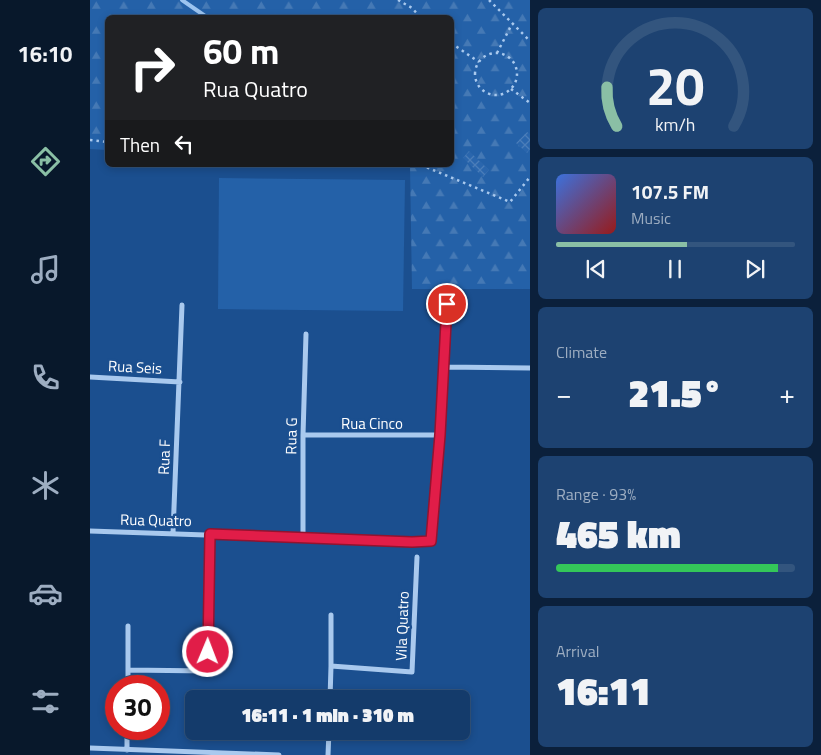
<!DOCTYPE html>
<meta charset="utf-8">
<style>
body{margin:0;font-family:"Titillium Web",sans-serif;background:#1d4271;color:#f1f3f6;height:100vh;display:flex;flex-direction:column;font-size:19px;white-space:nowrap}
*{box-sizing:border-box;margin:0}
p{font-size:16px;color:#9dadc1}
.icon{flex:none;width:28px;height:28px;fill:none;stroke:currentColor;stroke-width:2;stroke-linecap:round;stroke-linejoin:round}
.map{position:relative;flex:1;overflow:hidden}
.sheet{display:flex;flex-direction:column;gap:8px;padding:8px;background:#0b203b;width:291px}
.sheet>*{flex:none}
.banner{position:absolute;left:15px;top:15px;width:349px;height:152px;border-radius:8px;box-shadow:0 2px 8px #0003,0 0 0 1px #33557e;background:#202124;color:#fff;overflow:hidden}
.speed{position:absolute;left:15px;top:675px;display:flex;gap:10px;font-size:25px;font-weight:700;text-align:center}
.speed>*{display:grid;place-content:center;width:65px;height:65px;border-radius:50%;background:#143b6b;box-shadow:0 2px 8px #0003,0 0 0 1px #33557e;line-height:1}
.speed .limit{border:8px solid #d22;background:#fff;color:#111}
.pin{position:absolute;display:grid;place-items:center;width:42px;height:42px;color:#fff;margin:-21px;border:2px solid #fff;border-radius:50%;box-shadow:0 1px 5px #0007}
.me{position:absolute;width:55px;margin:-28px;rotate:1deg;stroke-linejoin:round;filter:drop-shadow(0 0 4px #0008)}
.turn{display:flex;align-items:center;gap:18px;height:105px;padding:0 15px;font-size:22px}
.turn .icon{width:65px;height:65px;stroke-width:2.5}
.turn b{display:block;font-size:35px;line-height:42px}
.then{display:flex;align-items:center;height:48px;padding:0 15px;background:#0003;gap:10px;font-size:19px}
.big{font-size:38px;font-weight:800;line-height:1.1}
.sheet .tile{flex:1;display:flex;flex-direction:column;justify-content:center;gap:8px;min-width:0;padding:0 18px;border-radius:8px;background:#1d4271}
.sheet .dial{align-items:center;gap:0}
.dial svg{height:130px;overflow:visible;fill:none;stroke:#33557e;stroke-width:7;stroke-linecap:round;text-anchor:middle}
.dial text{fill:#f1f3f6;stroke:none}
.song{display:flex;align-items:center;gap:15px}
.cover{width:60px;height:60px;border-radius:8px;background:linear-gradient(135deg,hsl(220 70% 55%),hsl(0 70% 35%))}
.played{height:5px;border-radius:2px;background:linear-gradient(90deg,#8abfa5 55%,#33557e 55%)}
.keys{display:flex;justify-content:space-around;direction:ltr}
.heat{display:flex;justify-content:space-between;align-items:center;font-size:28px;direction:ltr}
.charge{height:8px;border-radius:4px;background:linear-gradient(90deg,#34c759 93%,#33557e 0)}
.trip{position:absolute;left:95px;top:690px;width:285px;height:50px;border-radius:8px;background:#143b6b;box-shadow:0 2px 8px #0003,0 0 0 1px #33557e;font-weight:800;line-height:50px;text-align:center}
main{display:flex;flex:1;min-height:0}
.tabs{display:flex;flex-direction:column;width:90px;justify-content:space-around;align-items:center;background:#08182b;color:#9dadc1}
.tabs .icon{width:35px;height:35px}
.tabs .current{color:#8abfa5}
.tabs b{font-size:22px;color:#f1f3f6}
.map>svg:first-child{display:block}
</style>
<main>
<nav class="tabs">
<b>16:10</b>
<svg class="icon current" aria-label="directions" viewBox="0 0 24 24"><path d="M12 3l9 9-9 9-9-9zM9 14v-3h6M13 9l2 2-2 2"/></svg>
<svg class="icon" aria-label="music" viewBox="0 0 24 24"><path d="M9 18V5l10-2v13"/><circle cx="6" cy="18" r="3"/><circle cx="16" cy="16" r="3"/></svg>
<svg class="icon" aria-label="phone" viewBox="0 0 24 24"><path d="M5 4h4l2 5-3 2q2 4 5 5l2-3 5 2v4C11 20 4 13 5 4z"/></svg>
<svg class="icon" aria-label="climate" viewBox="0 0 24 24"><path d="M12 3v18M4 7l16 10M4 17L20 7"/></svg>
<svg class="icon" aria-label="car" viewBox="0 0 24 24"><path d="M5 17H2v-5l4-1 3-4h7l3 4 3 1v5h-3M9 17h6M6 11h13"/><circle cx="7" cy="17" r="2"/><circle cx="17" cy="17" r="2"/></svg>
<svg class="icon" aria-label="filters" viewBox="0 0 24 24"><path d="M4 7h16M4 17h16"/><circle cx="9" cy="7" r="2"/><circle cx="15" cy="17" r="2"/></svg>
</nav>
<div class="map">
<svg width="440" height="755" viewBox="0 0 440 755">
<defs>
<pattern id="forest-firs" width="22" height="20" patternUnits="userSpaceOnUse" patternTransform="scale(1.25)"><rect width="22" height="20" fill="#2461a8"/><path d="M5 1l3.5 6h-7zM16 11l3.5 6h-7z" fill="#4579b5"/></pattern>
<pattern id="building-cross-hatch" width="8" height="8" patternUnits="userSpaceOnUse" patternTransform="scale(1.25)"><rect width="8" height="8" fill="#2a66ad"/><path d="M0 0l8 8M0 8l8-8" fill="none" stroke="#4a7db9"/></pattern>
</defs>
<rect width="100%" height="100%" fill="#1b4f8f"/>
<!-- forest -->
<path fill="url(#forest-firs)" d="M0,0H440V289H322L320,165H361V18H18L17,150L0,149Z"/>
<!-- pitch -->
<path fill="#2461a8" d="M129,178L315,180L313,311L128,309Z"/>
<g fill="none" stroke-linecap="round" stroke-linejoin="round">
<!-- stream -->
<path stroke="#9cc4f0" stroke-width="4" d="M92,0L118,18"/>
</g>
<!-- building -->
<path fill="url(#building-cross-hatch)" d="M437,132L440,134V149L437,153L426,143Z
M379,151L399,170L393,177L373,158Z"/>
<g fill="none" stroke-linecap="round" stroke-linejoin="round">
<!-- path -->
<path stroke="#a9c9ee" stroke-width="2.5" stroke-dasharray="2.5 4" stroke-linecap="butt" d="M308,0L322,8L331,18
M399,0L440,41
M361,43L389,62
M407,53L422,24
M385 74a21 21 0 1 1 42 0a21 21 0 1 1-42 0Z
M421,89L440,103
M0,140L18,142
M331,165L420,202L440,177"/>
<!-- street -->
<path stroke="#a9c9ee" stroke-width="5" d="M354,367L440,368
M0,377L90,382
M213,435H350
M0,531L322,542L341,541L350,435L357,304
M83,533L92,305
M213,538V435L216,334
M38,626V670
M241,666V615
M38,686V670L118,671L120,534
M240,699L241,666L322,672L327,557
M0,748L189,755
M37,750V729
M238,755L239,731"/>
</g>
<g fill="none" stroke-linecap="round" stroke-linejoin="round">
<defs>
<path id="route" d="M118,652L120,534L322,542L341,541L350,435L357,304"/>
</defs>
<!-- route casing -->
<use href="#route" stroke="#92132f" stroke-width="12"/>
<!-- route -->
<use href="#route" stroke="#e11d48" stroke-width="9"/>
</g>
<g text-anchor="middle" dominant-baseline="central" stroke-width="5" stroke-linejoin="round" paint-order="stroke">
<!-- street labels -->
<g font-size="15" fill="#fff" stroke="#1b4f8f">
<text transform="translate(45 367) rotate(3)">Rua Seis</text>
<text x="282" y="423">Rua Cinco</text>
<text transform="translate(201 436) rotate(-89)">Rua G</text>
<text transform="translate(74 457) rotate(-88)">Rua F</text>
<text transform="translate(66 520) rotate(1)">Rua Quatro</text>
<text transform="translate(312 626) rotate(-88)">Vila Quatro</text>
</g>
</g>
</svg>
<div class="speed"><div class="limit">30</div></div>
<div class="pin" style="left:357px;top:304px;background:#d93025"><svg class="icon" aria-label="arrive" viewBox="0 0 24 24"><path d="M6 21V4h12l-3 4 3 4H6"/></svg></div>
<svg class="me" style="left:118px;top:652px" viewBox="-20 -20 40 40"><circle r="17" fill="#e11d48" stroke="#fff" stroke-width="3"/><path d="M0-11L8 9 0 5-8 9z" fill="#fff"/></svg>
<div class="trip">16:11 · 1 min · 310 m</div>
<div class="banner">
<div class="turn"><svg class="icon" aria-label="right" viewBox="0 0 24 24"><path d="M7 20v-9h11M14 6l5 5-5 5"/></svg><div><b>60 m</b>Rua Quatro</div></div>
<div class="then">Then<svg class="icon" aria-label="left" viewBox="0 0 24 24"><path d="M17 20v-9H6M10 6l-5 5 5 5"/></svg></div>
</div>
</div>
<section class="sheet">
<div class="tile dial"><svg viewBox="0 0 100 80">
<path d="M14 69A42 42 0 1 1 86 69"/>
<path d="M14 69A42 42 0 0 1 8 45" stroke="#8abfa5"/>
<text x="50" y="56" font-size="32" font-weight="700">20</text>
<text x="50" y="72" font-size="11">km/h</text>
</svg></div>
<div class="tile">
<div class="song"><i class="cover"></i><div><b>107.5 FM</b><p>Music</p></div></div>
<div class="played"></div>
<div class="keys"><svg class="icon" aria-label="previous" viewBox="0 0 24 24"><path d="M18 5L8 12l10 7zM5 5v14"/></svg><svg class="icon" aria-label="pause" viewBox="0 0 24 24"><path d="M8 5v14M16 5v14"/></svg><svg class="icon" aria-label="next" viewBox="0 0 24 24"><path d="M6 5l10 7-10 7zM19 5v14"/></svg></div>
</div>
<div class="tile"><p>Climate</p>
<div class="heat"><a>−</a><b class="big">21.5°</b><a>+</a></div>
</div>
<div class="tile"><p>Range · 93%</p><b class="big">465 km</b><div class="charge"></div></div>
<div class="tile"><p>Arrival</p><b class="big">16:11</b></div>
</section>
</main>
